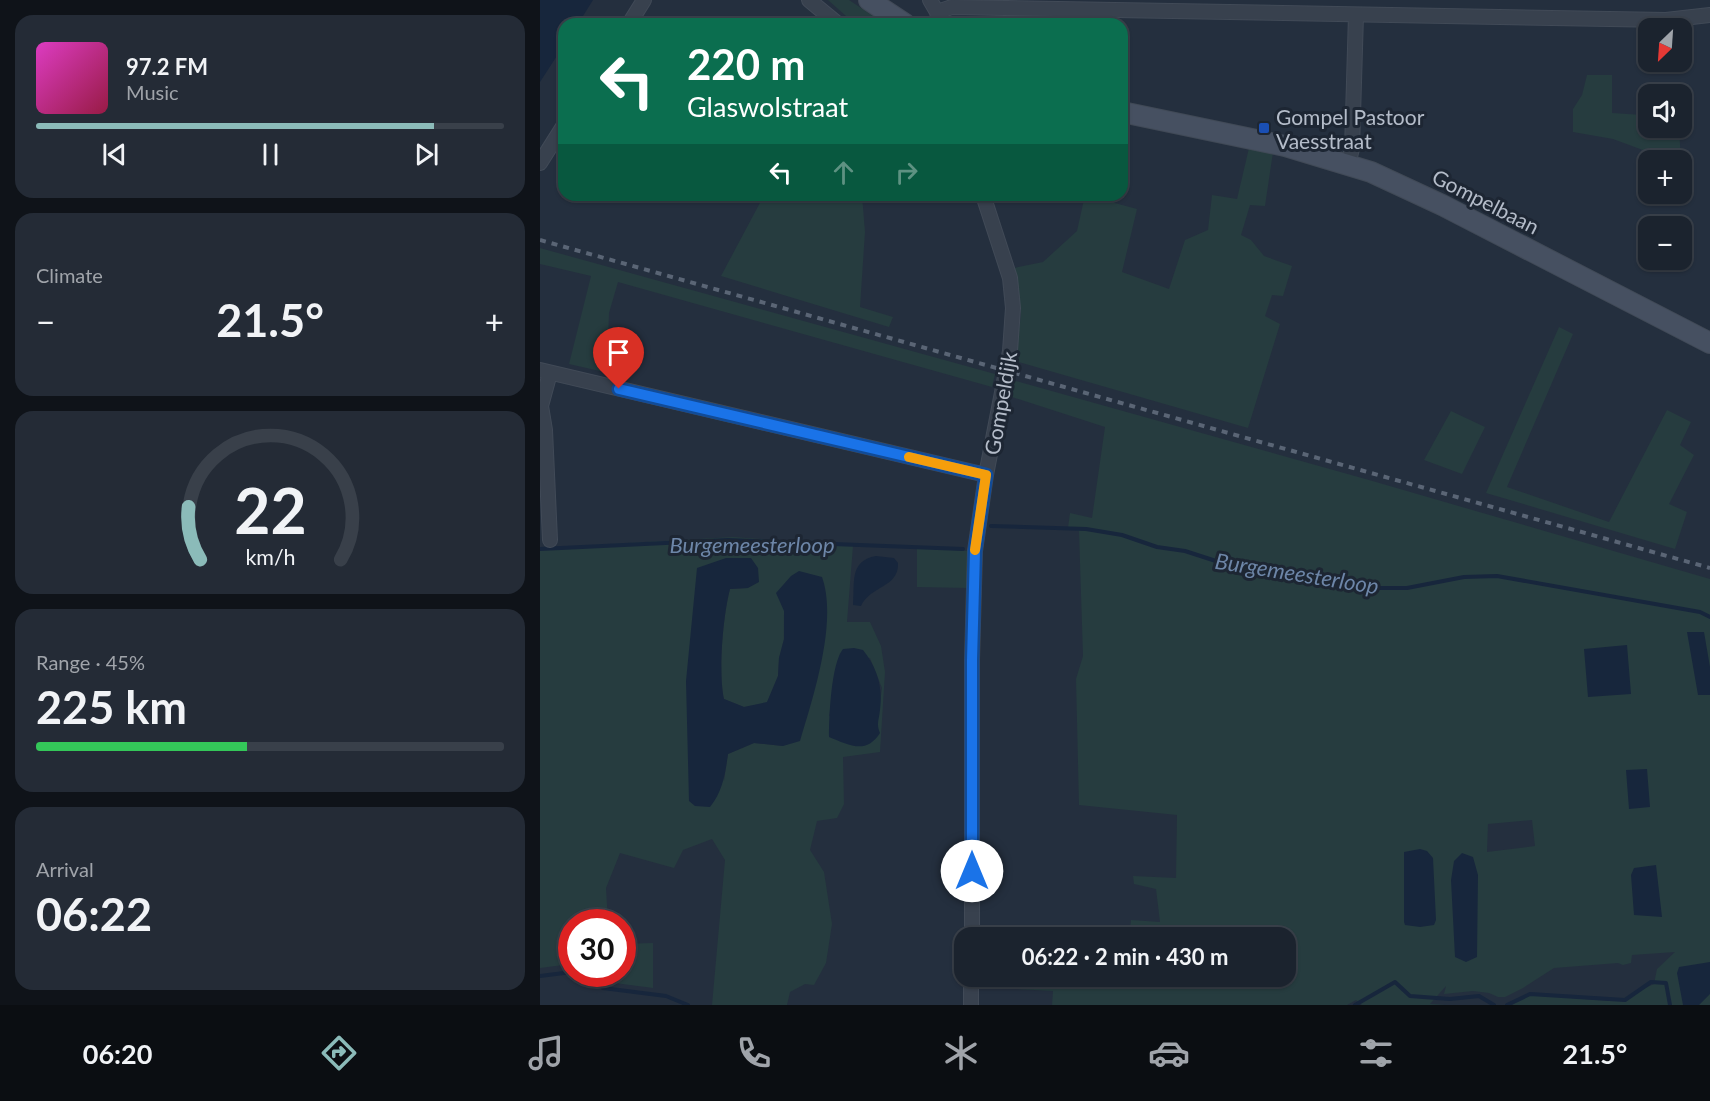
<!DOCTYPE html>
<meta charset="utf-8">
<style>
body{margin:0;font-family:Lato,sans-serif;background:#242b36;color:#f1f3f6;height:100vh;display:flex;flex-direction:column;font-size:22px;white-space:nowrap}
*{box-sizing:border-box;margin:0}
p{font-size:20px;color:#a0a4aa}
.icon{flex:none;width:33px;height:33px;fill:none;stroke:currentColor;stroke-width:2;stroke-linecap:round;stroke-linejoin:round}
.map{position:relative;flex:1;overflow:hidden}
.details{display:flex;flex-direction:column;gap:15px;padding:15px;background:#0f1319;width:540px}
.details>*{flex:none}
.banner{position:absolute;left:18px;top:18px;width:570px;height:183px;border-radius:18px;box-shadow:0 2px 4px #0004,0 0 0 2px #39404a;background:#0b6e4f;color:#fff;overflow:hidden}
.needle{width:39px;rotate:205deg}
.controls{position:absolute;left:1098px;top:18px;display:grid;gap:12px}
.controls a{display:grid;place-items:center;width:54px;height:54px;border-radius:12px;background:#1b232e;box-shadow:0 2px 4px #0004,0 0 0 2px #39404a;font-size:30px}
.speed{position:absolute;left:18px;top:909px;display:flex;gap:12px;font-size:30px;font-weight:700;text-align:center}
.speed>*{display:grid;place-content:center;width:78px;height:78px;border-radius:50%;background:#1b232e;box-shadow:0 2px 4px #0004,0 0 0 2px #39404a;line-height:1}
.speed .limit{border:9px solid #d22;background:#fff;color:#111}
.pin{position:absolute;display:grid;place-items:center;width:51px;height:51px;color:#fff;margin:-62px -26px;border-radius:50% 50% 50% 0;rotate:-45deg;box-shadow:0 0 6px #0007}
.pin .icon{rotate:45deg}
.me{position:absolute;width:66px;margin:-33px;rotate:0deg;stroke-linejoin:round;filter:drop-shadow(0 0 4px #0008)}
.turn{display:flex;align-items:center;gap:21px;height:126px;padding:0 30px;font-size:27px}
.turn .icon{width:78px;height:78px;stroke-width:2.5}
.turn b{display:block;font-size:42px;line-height:51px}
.lanes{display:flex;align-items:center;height:57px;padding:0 30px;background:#0003;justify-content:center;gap:30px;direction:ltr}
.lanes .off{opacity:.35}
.big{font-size:45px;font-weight:700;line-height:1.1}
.details .card{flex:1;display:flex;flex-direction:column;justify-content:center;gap:9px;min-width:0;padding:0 21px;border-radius:18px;background:#242b36}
.details .dial{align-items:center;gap:0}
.dial svg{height:156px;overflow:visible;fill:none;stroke:#39404a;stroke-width:7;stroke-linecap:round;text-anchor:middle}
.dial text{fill:#f1f3f6;stroke:none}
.song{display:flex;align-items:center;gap:18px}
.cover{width:72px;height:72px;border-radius:9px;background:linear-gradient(135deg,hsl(310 70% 55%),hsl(340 70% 35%))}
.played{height:6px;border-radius:3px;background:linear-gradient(90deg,#8bbbb9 85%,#39404a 85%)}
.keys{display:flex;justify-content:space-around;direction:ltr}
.heat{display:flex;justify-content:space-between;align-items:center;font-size:33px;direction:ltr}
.charge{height:9px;border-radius:4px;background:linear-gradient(90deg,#34c759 45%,#39404a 0)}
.trip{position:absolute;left:414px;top:927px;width:342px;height:60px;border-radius:18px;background:#1b232e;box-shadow:0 2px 4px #0004,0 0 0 2px #39404a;font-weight:700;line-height:60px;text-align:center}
.tabs{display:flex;height:96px;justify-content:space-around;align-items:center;background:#0b0e12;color:#a0a4aa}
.tabs .icon{width:42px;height:42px}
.tabs .active{color:#8bbbb9}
.tabs b{font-size:27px;color:#f1f3f6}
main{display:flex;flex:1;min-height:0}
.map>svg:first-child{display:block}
</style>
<main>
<section class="details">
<div class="card">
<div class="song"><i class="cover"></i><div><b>97.2 FM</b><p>Music</p></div></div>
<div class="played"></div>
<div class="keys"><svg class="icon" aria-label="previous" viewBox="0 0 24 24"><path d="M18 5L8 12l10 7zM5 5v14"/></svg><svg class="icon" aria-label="pause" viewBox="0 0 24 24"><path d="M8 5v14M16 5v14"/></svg><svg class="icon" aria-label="next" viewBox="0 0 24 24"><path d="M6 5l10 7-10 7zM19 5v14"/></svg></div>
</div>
<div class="card"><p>Climate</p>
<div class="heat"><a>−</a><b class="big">21.5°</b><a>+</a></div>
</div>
<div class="card dial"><svg viewBox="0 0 100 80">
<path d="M14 69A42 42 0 1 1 86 69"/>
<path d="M14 69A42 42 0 0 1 8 42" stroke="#8bbbb9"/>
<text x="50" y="56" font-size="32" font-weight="700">22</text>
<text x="50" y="72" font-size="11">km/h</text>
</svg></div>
<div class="card"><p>Range · 45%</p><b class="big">225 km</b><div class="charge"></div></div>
<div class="card"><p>Arrival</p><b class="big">06:22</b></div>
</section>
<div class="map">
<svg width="1170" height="1005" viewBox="0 0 1170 1005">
<rect width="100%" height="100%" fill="#242f3e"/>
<!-- green -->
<path fill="#263c3f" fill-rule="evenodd" d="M288,0H309L345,24H315Z
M1047,75H1072V113L1102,115L1103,103H1108V128H1139L1141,160H1130L1073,139L1033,132V109L1042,95Z
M709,148L733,152L725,206L710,205L701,235L711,240L724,256L752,266L743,296L732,295L725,316L740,324L708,428L475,361L481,314L474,268L503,262L537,231L545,195L597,209L582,272L629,289L645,240L668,230L672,195L697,199Z
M216,195H322L325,232L320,307L353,317L349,327L181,276L222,199Z
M0,248L455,374L452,387L78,282L69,313L68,344L72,368L64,372L29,364L51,276L0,264Z
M1019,327L1033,334L967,487L1069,522L1127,410L1151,422L1140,445L1154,455L1129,504L1147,512L1135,549L946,493Z
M472,380L829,480L1170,579V1005H972L982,998L993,995L1071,1001L1082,999L1114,984L1117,969L1135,952L1092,955L1091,963L1083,965L1078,963L1014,968L983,988L965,997H958L949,993L933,991L904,994L906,986L890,1004L906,1005H822L816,1000L807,1005H512L513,991L439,987V976H746V938L440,937V926L590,929L591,920L620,922L616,889L594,884L593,876L636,878L637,815L539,805L536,679L543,656L539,531L528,528L530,513L552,518L565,427L469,396ZM992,820L995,846L947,852L948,824Z
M911,411L945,427L922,474L884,460Z
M193,537L313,546L307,622H330L341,646L345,672L340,752L303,757L304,804L297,818L277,821L270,850L284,872L292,924L286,963L274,985L265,984L250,992L247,1005H172L185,860L172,839L143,850L134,868L80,853L66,888L68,922H32L31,964L0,968V548ZM157,568L208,588L190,589C183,616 178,672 184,699L204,707L227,703L238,676L239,658L244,639V611L243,746L214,743L188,754L184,781ZM300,653L330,658L342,688L337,725L289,716Z
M377,547L428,551V588L377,587Z
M113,943V988L67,982L55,974H82L83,944Z"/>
<!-- water -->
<path fill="#17263c" d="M0,0H53L38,24H24V45L0,82Z
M336,556L354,558L358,563C359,588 331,585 321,606L313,605C315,582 309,561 336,556Z
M186,558H211L218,568L219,582L208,588L190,589C183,615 178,673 184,699L204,707L227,702L238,676L239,658L244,639V611L236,593L251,576L259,571L282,577C298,622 273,697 260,741L243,746L214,743L188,754C185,774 183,791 170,807L155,806L149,801L146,681L157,568Z
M1147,632H1164L1170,667V695H1158Z
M1087,645L1091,694L1048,697L1044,649Z
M314,648L323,650C337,668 343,686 340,710C339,720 336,724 340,733C326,755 309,745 289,737C289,717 291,664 303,649Z
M1107,769L1110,807L1089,809L1086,770Z
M880,849L887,851L893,858L896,920L894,925L880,927L865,925L864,922V852Z
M922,853L933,857L938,875L937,957L926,962L915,957L911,880L914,861Z
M1116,865L1122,917L1094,915L1091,875L1094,868Z
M1170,962V994L1159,1005H1143L1137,973L1139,967Z"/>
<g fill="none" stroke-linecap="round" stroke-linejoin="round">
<!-- stream -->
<path stroke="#17263c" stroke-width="4" d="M451,526L546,529L582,535L617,547L645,551L679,562L840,588H867L924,577L957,576L1160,612L1170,617
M0,549L188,540L423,549
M45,974L51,976L63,988L126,996L148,1005
M0,976L32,972
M815,1005L855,982L870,996L910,999L939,996L954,1005
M967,1005L990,994L1085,1000L1111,982L1126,983L1130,1005"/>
<defs>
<path id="street" d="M269,0L298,24
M390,0L397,12L399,24
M397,12L412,7L1126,20L1170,15
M89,24L104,0
M0,163L24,125
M808,164L812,149L816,15
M0,370L446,475
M10,373L1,406L5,430L10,540
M432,938V660L435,551L446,475L470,351L473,308L470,278L443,195
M431,1005V976"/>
<path id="secondary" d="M329,0L365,24
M582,112L745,146L831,172L902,205L1170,343"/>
</defs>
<!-- street casing -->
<use href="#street" stroke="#414a57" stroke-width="16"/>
<!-- secondary casing -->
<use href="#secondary" stroke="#414a57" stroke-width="22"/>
<!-- street -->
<use href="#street" stroke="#38414e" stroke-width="14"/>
<!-- secondary -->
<use href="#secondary" stroke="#465061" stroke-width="20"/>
<!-- rail -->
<path stroke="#5a6575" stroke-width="4" stroke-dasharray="6 6" stroke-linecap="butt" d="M0,240L1170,568"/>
</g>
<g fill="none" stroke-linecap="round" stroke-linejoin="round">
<defs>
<path id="route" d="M79,389L446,475L435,551L432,660V871"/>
</defs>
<!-- route casing -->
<use href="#route" stroke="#114b97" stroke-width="15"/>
<!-- route -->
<use href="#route" stroke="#1a73e8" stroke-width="10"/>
<!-- slow -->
<path stroke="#f59e0b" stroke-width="10" d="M369,457L446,475L435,550"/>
</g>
<!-- markers -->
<rect fill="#1a4fb4" stroke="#1d2633" stroke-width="2" x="718" y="122" width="12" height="12" rx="3"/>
<g text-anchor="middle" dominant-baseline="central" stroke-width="6" stroke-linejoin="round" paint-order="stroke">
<!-- poi labels -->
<g font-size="21" fill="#b4bcc9" stroke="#1d2633" text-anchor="start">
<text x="736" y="116">Gompel Pastoor<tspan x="736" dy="24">Vaesstraat</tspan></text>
</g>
<!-- street labels -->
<g font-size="21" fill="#b4bcc9" stroke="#1d2633">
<text transform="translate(946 201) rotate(27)">Gompelbaan</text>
<text transform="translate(460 403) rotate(-80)">Gompeldijk</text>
</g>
<!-- water labels -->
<g font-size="22" font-style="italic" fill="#6d86a8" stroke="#1d2633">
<text x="212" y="544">Burgemeesterloop</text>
<text transform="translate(757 573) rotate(9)">Burgemeesterloop</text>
</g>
</g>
</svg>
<div class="controls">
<a><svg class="needle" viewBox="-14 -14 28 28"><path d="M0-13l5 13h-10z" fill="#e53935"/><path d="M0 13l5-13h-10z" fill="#a0a4aa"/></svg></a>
<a><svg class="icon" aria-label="sound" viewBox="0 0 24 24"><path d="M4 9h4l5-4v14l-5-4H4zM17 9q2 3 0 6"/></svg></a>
<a>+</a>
<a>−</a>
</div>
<div class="speed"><div class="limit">30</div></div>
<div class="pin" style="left:79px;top:389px;background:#d93025"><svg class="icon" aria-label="arrive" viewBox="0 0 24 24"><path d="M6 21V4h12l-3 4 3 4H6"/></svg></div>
<svg class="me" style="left:432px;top:871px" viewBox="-20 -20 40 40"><circle r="19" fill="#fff"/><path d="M0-13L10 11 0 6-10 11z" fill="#1a73e8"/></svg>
<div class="trip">06:22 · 2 min · 430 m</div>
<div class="banner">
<div class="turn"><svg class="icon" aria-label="left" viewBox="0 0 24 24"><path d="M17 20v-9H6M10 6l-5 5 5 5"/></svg><div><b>220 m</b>Glaswolstraat</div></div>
<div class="lanes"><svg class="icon" aria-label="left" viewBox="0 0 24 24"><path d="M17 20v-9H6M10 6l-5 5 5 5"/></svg><svg class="icon off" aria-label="ahead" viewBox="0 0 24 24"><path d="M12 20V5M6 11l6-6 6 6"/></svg><svg class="icon off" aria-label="right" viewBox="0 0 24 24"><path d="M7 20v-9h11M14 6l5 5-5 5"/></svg></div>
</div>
</div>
</main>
<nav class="tabs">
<b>06:20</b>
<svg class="icon active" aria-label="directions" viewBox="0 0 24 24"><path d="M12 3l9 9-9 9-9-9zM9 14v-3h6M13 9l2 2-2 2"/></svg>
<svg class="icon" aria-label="music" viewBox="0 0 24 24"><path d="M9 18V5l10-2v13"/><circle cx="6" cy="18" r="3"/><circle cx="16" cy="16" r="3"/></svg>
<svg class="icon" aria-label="phone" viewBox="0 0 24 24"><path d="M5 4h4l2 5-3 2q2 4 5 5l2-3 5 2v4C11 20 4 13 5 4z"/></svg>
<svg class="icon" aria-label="climate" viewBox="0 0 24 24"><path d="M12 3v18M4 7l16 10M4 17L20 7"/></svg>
<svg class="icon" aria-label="car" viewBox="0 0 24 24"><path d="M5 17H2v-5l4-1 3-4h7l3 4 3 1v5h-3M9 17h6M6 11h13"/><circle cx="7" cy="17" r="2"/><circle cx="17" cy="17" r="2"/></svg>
<svg class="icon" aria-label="filters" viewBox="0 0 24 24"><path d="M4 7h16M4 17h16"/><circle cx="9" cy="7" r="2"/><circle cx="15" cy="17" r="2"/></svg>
<b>21.5°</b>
</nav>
